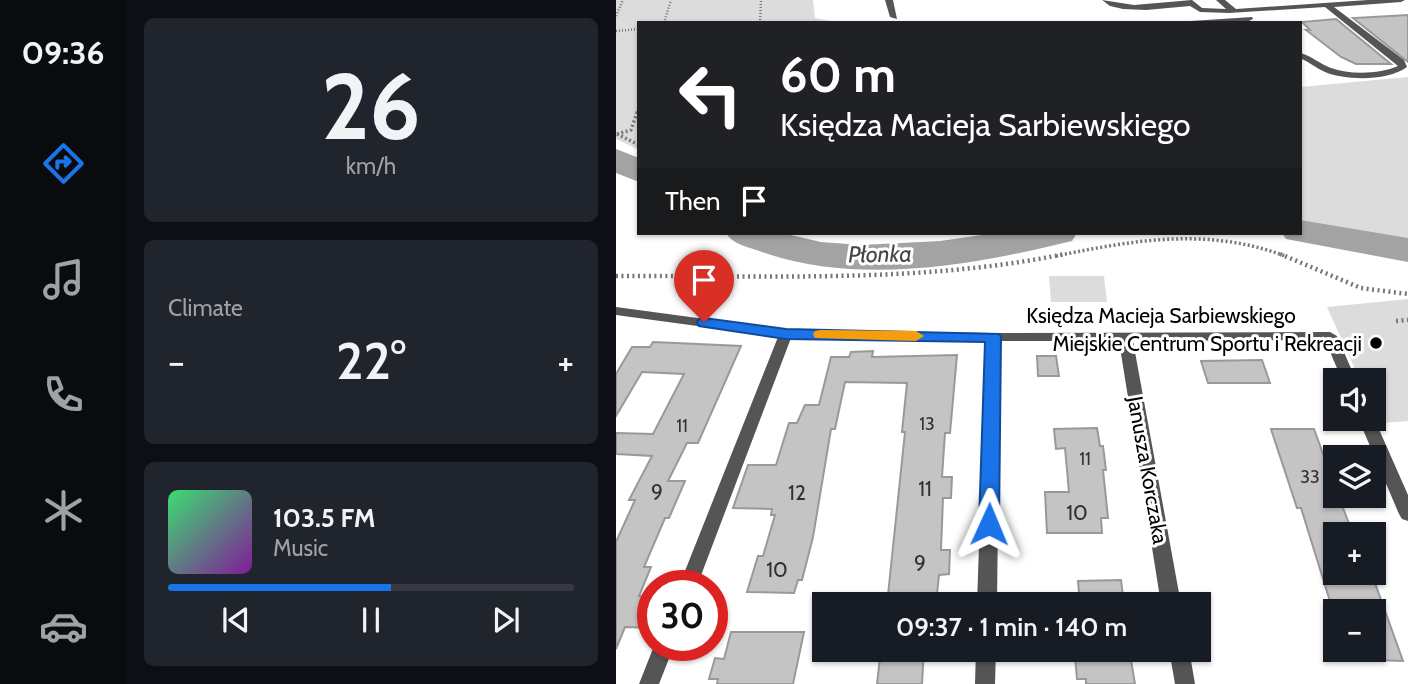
<!DOCTYPE html>
<meta charset="utf-8">
<style>
body{margin:0;font-family:Cabin,sans-serif;background:#20242c;color:#f1f3f6;height:100vh;display:flex;flex-direction:column;font-size:26px;white-space:nowrap}
*{box-sizing:border-box;margin:0}
p{font-size:23px;color:#9ea1a6}
.icon{flex:none;width:38px;height:38px;fill:none;stroke:currentColor;stroke-width:2;stroke-linecap:round;stroke-linejoin:round}
.map{position:relative;flex:1;overflow:hidden}
.side{display:flex;flex-direction:column;gap:18px;padding:18px;background:#0d0f14;width:490px}
.side>*{flex:none}
.hud{position:absolute;left:21px;top:21px;width:665px;height:214px;border-radius:0px;box-shadow:0 2px 5px #0004;background:#202124;color:#fff;overflow:hidden}
.buttons{position:absolute;left:707px;top:368px;display:grid;gap:14px}
.buttons a{display:grid;place-items:center;width:63px;height:63px;border-radius:0px;background:#171b24;box-shadow:0 2px 5px #0004;font-size:35px}
.speed{position:absolute;left:21px;top:570px;display:flex;gap:14px;font-size:35px;font-weight:700;text-align:center}
.speed>*{display:grid;place-content:center;width:91px;height:91px;border-radius:50%;background:#171b24;box-shadow:0 2px 5px #0004;line-height:1}
.speed .limit{border:10px solid #d22;background:#fff;color:#111}
.pin{position:absolute;display:grid;place-items:center;width:60px;height:60px;color:#fff;margin:-72px -30px;border-radius:50% 50% 50% 0;rotate:-45deg;box-shadow:0 0 7px #0007}
.pin .icon{rotate:45deg}
.me{position:absolute;width:77px;margin:-38px;rotate:1deg;stroke-linejoin:round;filter:drop-shadow(0 0 5px #0008)}
.turn{display:flex;align-items:center;gap:24px;height:147px;padding:0 28px;font-size:32px}
.turn .icon{width:91px;height:91px;stroke-width:2.5}
.turn b{display:block;font-size:49px;line-height:60px}
.then{display:flex;align-items:center;height:66px;padding:0 28px;background:#0003;gap:14px;font-size:26px}
.big{font-size:52px;font-weight:600;line-height:1.1}
.side .widget{flex:1;display:flex;flex-direction:column;justify-content:center;gap:10px;min-width:0;padding:0 24px;border-radius:10px;background:#20242c}
.side .dial{align-items:center;gap:0}
.dial b{font-size:91px;line-height:1}
.song{display:flex;align-items:center;gap:21px}
.cover{width:84px;height:84px;border-radius:10px;background:linear-gradient(135deg,hsl(140 70% 55%),hsl(290 70% 35%))}
.played{height:7px;border-radius:4px;background:linear-gradient(90deg,#1a73e8 55%,#363941 55%)}
.keys{display:flex;justify-content:space-around;direction:ltr}
.heat{display:flex;justify-content:space-between;align-items:center;font-size:38px;direction:ltr}
.trip{position:absolute;left:196px;top:592px;width:399px;height:70px;border-radius:0px;background:#171b24;box-shadow:0 2px 5px #0004;font-weight:600;line-height:70px;text-align:center}
main{display:flex;flex:1;min-height:0}
.menu{display:flex;flex-direction:column;width:126px;justify-content:space-around;align-items:center;background:#090b0e;color:#9ea1a6}
.menu .icon{width:49px;height:49px}
.menu .current{color:#1a73e8}
.menu b{font-size:32px;color:#f1f3f6}
.map>svg:first-child{display:block}
</style>
<main>
<nav class="menu">
<b>09:36</b>
<svg class="icon current" aria-label="directions" viewBox="0 0 24 24"><path d="M12 3l9 9-9 9-9-9zM9 14v-3h6M13 9l2 2-2 2"/></svg>
<svg class="icon" aria-label="music" viewBox="0 0 24 24"><path d="M9 18V5l10-2v13"/><circle cx="6" cy="18" r="3"/><circle cx="16" cy="16" r="3"/></svg>
<svg class="icon" aria-label="phone" viewBox="0 0 24 24"><path d="M5 4h4l2 5-3 2q2 4 5 5l2-3 5 2v4C11 20 4 13 5 4z"/></svg>
<svg class="icon" aria-label="climate" viewBox="0 0 24 24"><path d="M12 3v18M4 7l16 10M4 17L20 7"/></svg>
<svg class="icon" aria-label="car" viewBox="0 0 24 24"><path d="M5 17H2v-5l4-1 3-4h7l3 4 3 1v5h-3M9 17h6M6 11h13"/><circle cx="7" cy="17" r="2"/><circle cx="17" cy="17" r="2"/></svg>
</nav>
<section class="side">
<div class="widget dial"><b>26</b><p>km/h</p></div>
<div class="widget"><p>Climate</p>
<div class="heat"><a>−</a><b class="big">22°</b><a>+</a></div>
</div>
<div class="widget">
<div class="song"><i class="cover"></i><div><b>103.5 FM</b><p>Music</p></div></div>
<div class="played"></div>
<div class="keys"><svg class="icon" aria-label="previous" viewBox="0 0 24 24"><path d="M18 5L8 12l10 7zM5 5v14"/></svg><svg class="icon" aria-label="pause" viewBox="0 0 24 24"><path d="M8 5v14M16 5v14"/></svg><svg class="icon" aria-label="next" viewBox="0 0 24 24"><path d="M6 5l10 7-10 7zM19 5v14"/></svg></div>
</div>
</section>
<div class="map">
<svg width="792" height="684" viewBox="0 0 792 684">
<rect width="100%" height="100%" fill="#fff"/>
<!-- green -->
<path fill="#dcdcdc" d="M0,0H197L199,18L223,23H23V150L0,139Z
M792,77V238L684,222V87Z
M433,276H488L491,302H435Z
M792,299V421L764,423L758,409V380H744L711,307Z"/>
<g fill="none" stroke-linecap="round" stroke-linejoin="round">
<!-- river -->
<path fill="#a3a3a3" fill-rule="evenodd" d="M0,149L23,158V182L0,173Z
M684,220L792,238V262L670,239L666,233H684Z
M110,233H166L205,242L245,245L324,241L380,233H461L456,241C359,265 243,286 146,252C133,247 117,245 110,233Z"/>
</g>
<!-- building -->
<path fill="#c4c4c4" stroke="#999" stroke-width="2" d="M792,15V62L737,18Z
M720,19L775,64H740L725,57L690,30H694L686,22Z
M37,342L125,346L82,443H71L52,481H69L53,518H49L28,567H35L23,596L37,597V628L9,627L0,649V542L19,500H13L36,456L0,454V433L37,434L68,374L26,372L0,416V374L16,347H34Z
M257,351L256,357L341,355L334,433H329L326,477H336L335,498H327L325,550H334L333,574L323,575L321,594L272,595L289,432H286L291,383L229,382L219,429H215L197,537L186,580H182L178,593L131,592L142,556H147L159,515H155L156,509L117,508L132,465H160L173,423H181L189,405H203L215,357H233L235,352Z
M421,356H440L443,376H422Z
M646,360L654,383H592L585,361Z
M481,428L484,446H487L490,470H487L492,518H485L486,533H431L429,492H453L449,448L440,449L438,429Z
M655,429H698L719,487V495H722L737,534H719V572H755L787,661L758,660V611H717L685,508H681Z
M505,580L508,604H464L462,581Z
M115,632H188L177,684H101L102,679H93L99,658L108,659Z
M265,649H308L306,684H261Z
M514,654L519,684H470V679H461L459,656Z"/>
<g fill="none" stroke-linecap="round" stroke-linejoin="round">
<!-- path-far2 -->
<path stroke="#777" stroke-width="2.5" stroke-dasharray="1 2" stroke-linecap="butt" d="M0,16L7,0
M48,23L55,0
M128,23L144,22
M144,23L145,0
M0,31L23,29
M21,112L23,106"/>
<!-- path-far1 -->
<path stroke="#777" stroke-width="3.5" stroke-dasharray="2 2.5" stroke-linecap="butt" d="M1,134L15,130L22,110
M1,134L23,145
M440,256C518,240 592,227 669,256"/>
<!-- path -->
<path stroke="#777" stroke-width="4.5" stroke-dasharray="2 3.5" stroke-linecap="butt" d="M664,254L745,288L792,294
M0,276C149,275 301,284 449,254
M780,321L792,320"/>
<!-- lane -->
<path fill="#555" fill-rule="evenodd" d="M269,0H277L281,19L274,17Z
M486,0L518,5L576,0L586,8L610,9L600,0H609L620,9L752,0H789L785,2L718,7L788,60L791,67C772,81 731,81 709,72C700,68 693,62 684,58V53C696,56 704,64 715,68C734,75 764,74 782,66L709,7L613,13L584,12L574,6L530,10L507,9L494,6Z
M636,17L637,19L633,21L571,23L575,21Z"/>
<!-- street -->
<path fill="#555" fill-rule="evenodd" d="M0,307L170,330L377,333L714,332L721,336L740,380H726L709,340L517,341L565,604H545L503,341H384L381,604H361L370,341L175,338L81,586H63L162,337L0,315Z
M742,418H758L792,495V521L786,519L783,514Z
M38,646H58L43,684H23Z
M360,649H380L379,684H359Z
M553,649H573L579,684H559Z"/>
</g>
<!-- route -->
<path fill="#1a73e8" stroke="#114b97" stroke-width="2" d="M88,318L170,329L383,334L385,337L383,524L380,529L373,531L366,529L363,524L369,342L170,339L83,326L81,322L83,319Z"/>
<!-- slow -->
<path fill="#f59e0b" d="M205,330L300,331L308,336L300,341L199,338L197,334L199,331Z"/>
<!-- markers -->
<circle fill="#000" stroke="#fff" stroke-width="2.5" cx="760" cy="343" r="7"/>
<g text-anchor="middle" dominant-baseline="central" stroke-width="6" stroke-linejoin="round" paint-order="stroke">
<!-- number labels -->
<g font-size="18" fill="#313131">
<text x="311" y="424">13</text>
<text x="66" y="426">11</text>
<text x="469" y="459">11</text>
<text x="694" y="477">33</text>
</g>
<!-- street labels -->
<g font-size="21" fill="#000" stroke="#fff">
<text x="545" y="315">Księdza Macieja Sarbiewskiego</text>
<text transform="translate(532 470) rotate(80)">Janusza Korczaka</text>
</g>
<!-- poi labels -->
<g font-size="21" fill="#000" stroke="#fff" text-anchor="end">
<text x="746" y="343">Miejskie Centrum Sportu i Rekreacji</text>
</g>
<!-- near-number labels -->
<g font-size="21" fill="#313131">
<text x="309" y="488">11</text>
<text x="41" y="491">9</text>
<text x="181" y="492">12</text>
<text x="461" y="512">10</text>
<text x="304" y="562">9</text>
<text x="161" y="569">10</text>
</g>
<!-- water labels -->
<g font-size="23" font-style="italic" fill="#444" stroke="#fff">
<text transform="translate(264 254) rotate(-1)">Płonka</text>
</g>
</g>
</svg>
<div class="buttons">
<a><svg class="icon" aria-label="sound" viewBox="0 0 24 24"><path d="M4 9h4l5-4v14l-5-4H4zM17 9q2 3 0 6"/></svg></a>
<a><svg class="icon" aria-label="layers" viewBox="0 0 24 24"><path d="M12 4l9 5-9 5-9-5zM3 14l9 5 9-5"/></svg></a>
<a>+</a>
<a>−</a>
</div>
<div class="speed"><div class="limit">30</div></div>
<div class="pin" style="left:88px;top:322px;background:#d93025"><svg class="icon" aria-label="arrive" viewBox="0 0 24 24"><path d="M6 21V4h12l-3 4 3 4H6"/></svg></div>
<svg class="me" style="left:373px;top:524px" viewBox="-20 -20 40 40"><path d="M0-17L14 15 0 8-14 15z" fill="#1a73e8" stroke="#fff" stroke-width="4"/></svg>
<div class="trip">09:37 · 1 min · 140 m</div>
<div class="hud">
<div class="turn"><svg class="icon" aria-label="left" viewBox="0 0 24 24"><path d="M17 20v-9H6M10 6l-5 5 5 5"/></svg><div><b>60 m</b>Księdza Macieja Sarbiewskiego</div></div>
<div class="then">Then<svg class="icon" aria-label="arrive" viewBox="0 0 24 24"><path d="M6 21V4h12l-3 4 3 4H6"/></svg></div>
</div>
</div>
</main>
